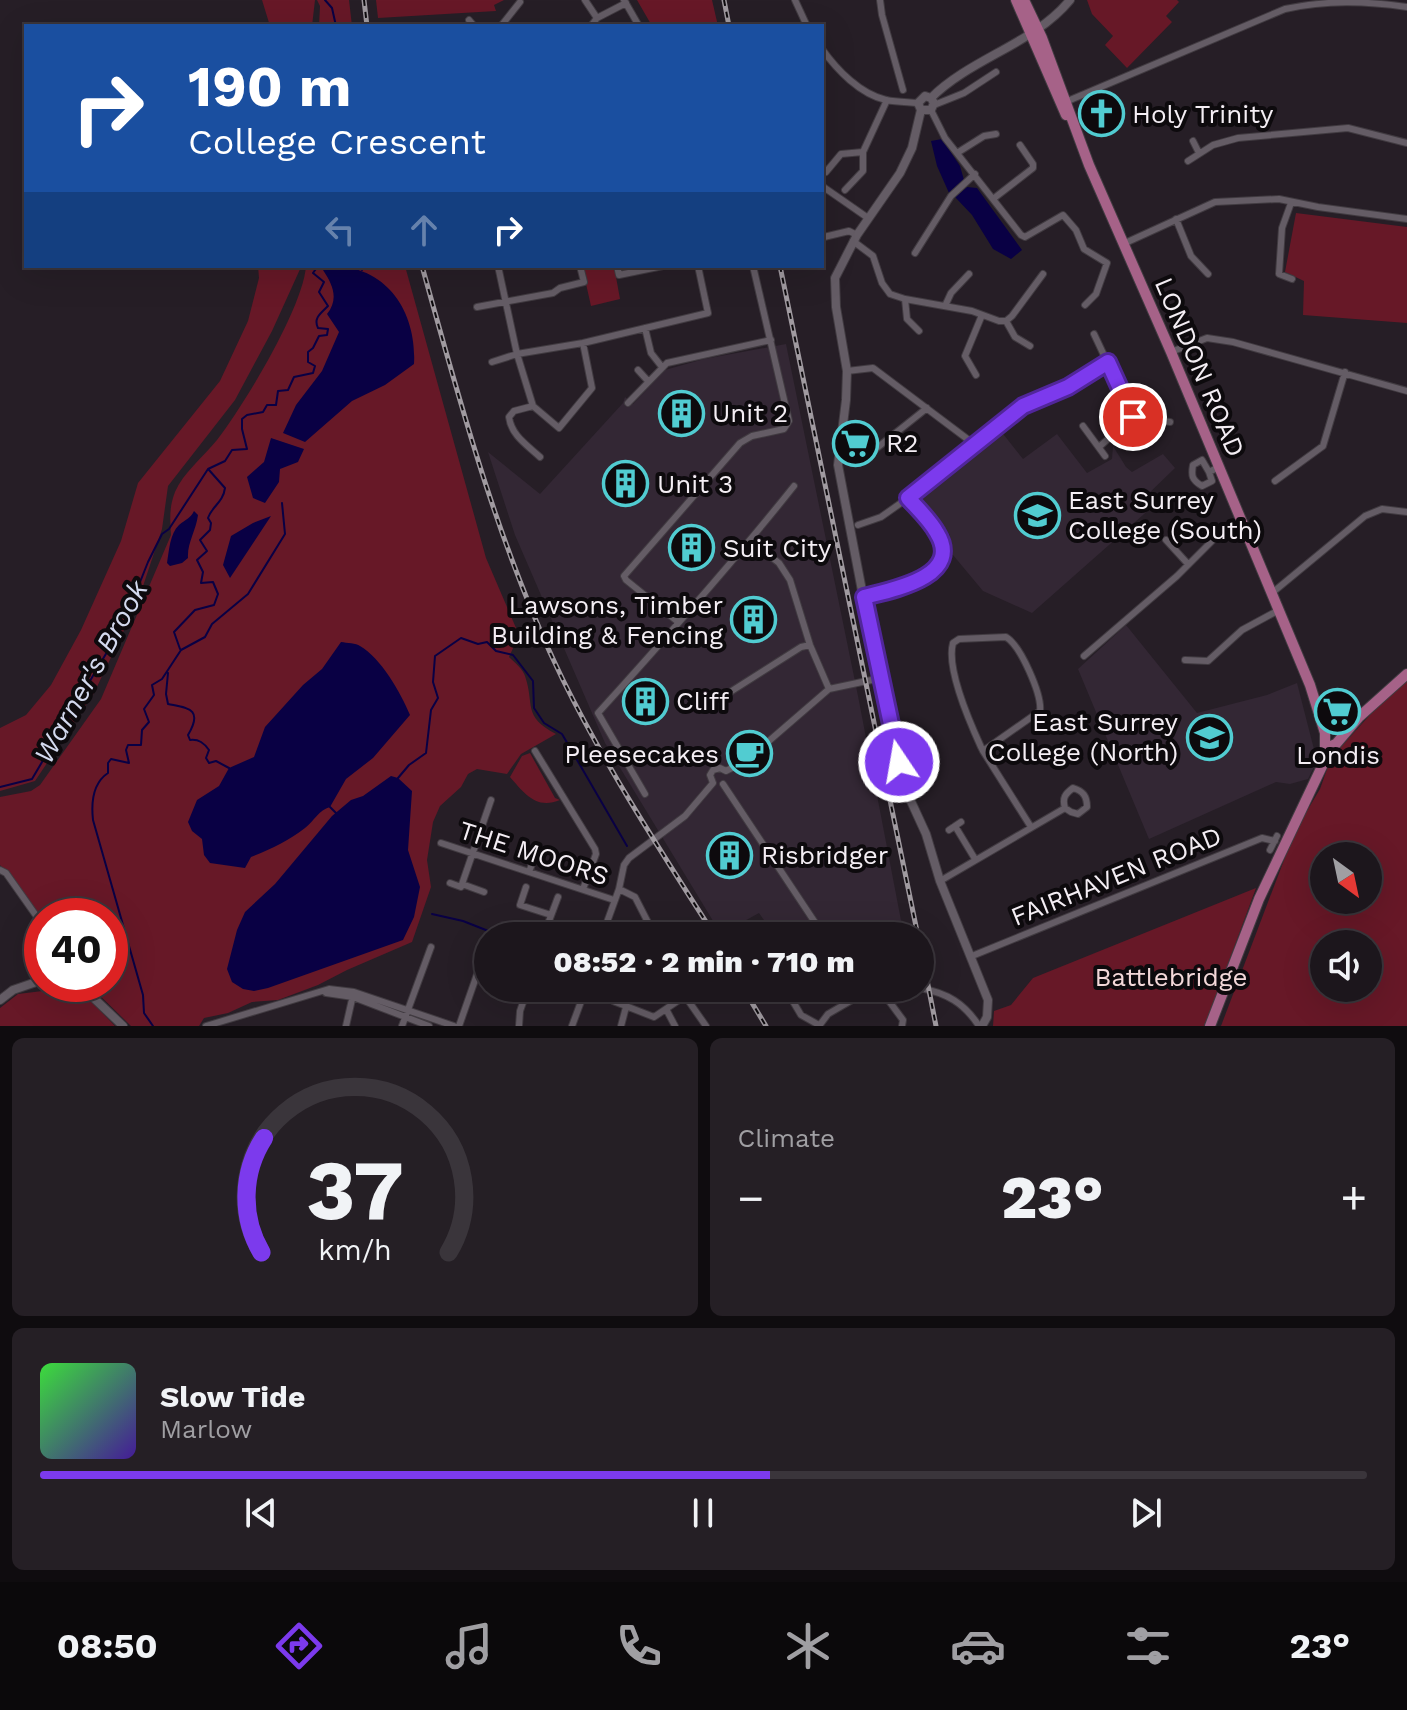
<!DOCTYPE html>
<meta charset="utf-8">
<style>
body{margin:0;font-family:"Work Sans",sans-serif;background:#251f25;color:#f1f3f6;height:100vh;display:flex;flex-direction:column;font-size:30px;white-space:nowrap}
*{box-sizing:border-box;margin:0}
p{font-size:26px;color:#a09fa3}
.icon{flex:none;width:44px;height:44px;fill:none;stroke:currentColor;stroke-width:2;stroke-linecap:round;stroke-linejoin:round}
.map{position:relative;height:1026px;overflow:hidden}
.panel{display:flex;flex-direction:column;gap:12px;padding:12px;background:#0f0c0f;flex:1}
.panel>*{flex:none}
.hud{position:absolute;left:24px;top:24px;width:800px;height:244px;border-radius:0px;box-shadow:0 8px 32px #0002,0 0 0 2px #3a353b;background:#1a4fa0;color:#fff;overflow:hidden}
.needle{width:52px;rotate:147deg}
.buttons{position:absolute;left:1310px;top:842px;display:grid;gap:16px}
.buttons a{display:grid;place-items:center;width:72px;height:72px;border-radius:50%;background:#1c161c;box-shadow:0 8px 32px #0002,0 0 0 2px #3a353b;font-size:40px}
.speed{position:absolute;left:24px;top:898px;display:flex;gap:16px;font-size:40px;font-weight:700;text-align:center}
.speed>*{display:grid;place-content:center;width:104px;height:104px;border-radius:50%;background:#1c161c;box-shadow:0 8px 32px #0002,0 0 0 2px #3a353b;line-height:1}
.speed .limit{border:12px solid #d22;background:#fff;color:#111}
.pin{position:absolute;display:grid;place-items:center;width:68px;height:68px;color:#fff;margin:-34px;border:4px solid #fff;border-radius:50%;box-shadow:0 2px 8px #0007}
.me{position:absolute;width:88px;margin:-44px;rotate:348deg;stroke-linejoin:round;filter:drop-shadow(0 0 6px #0008)}
.turn{display:flex;align-items:center;gap:28px;height:168px;padding:0 32px;font-size:36px}
.turn .icon{width:104px;height:104px;stroke-width:2.5}
.turn b{display:block;font-size:56px;line-height:68px}
.lanes{display:flex;align-items:center;height:76px;padding:0 32px;background:#0003;justify-content:center;gap:40px;direction:ltr}
.lanes .off{opacity:.35}
.big{font-size:60px;font-weight:800;line-height:1.1}
.panel .card{flex:1;display:flex;flex-direction:column;justify-content:center;gap:12px;min-width:0;padding:0 28px;border-radius:12px;background:#251f25}
.panel .dial{align-items:center;gap:0}
.dial svg{height:208px;overflow:visible;fill:none;stroke:#3a353b;stroke-width:7;stroke-linecap:round;text-anchor:middle}
.dial text{fill:#f1f3f6;stroke:none}
.song{display:flex;align-items:center;gap:24px}
.cover{width:96px;height:96px;border-radius:12px;background:linear-gradient(135deg,hsl(120 70% 55%),hsl(260 70% 35%))}
.played{height:8px;border-radius:4px;background:linear-gradient(90deg,#7c3aed 55%,#3a353b 55%)}
.keys{display:flex;justify-content:space-around;direction:ltr}
.heat{display:flex;justify-content:space-between;align-items:center;font-size:44px;direction:ltr}
.panel .tiles{flex:1;display:grid;gap:12px;grid-template-columns:1fr 1fr}
.card:last-child{grid-column:span 2}
.trip{position:absolute;left:474px;top:922px;width:460px;height:80px;border-radius:40px;background:#1c161c;box-shadow:0 8px 32px #0002,0 0 0 2px #3a353b;font-weight:800;line-height:80px;text-align:center}
.menu{display:flex;height:128px;justify-content:space-around;align-items:center;background:#0b090b;color:#a09fa3}
.menu .icon{width:56px;height:56px}
.menu .current{color:#7c3aed}
.menu b{font-size:36px;color:#f1f3f6}
.map>svg:first-child{display:block}
</style>
<div class="map">
<svg width="1407" height="1026" viewBox="0 0 1407 1026">
<rect width="100%" height="100%" fill="#261e26"/>
<!-- built -->
<path fill="#332734" d="M786,344L858,696L904,936H775L759,913L721,934L605,743L515,535L488,452L540,494L623,403L625,397L633,404L665,370L704,359Z
M1000,430L1023,459L1057,434L1087,473L1112,459L1113,446L1126,467L1132,472L1163,454L1175,468L1144,498L1152,507L1032,613L983,591L953,555L944,556L950,535L915,497L983,440Z
M1126,625L1197,713L1267,695L1297,683L1317,761L1308,779L1290,784L1276,782L1149,839L1078,669Z"/>
<!-- green -->
<path fill="#671827" fill-rule="evenodd" d="M262,0H315L312,26H270Z
M317,0H349L352,26H319L320,6Z
M376,0H504L494,5L496,11L378,18Z
M637,0H712L718,26H652Z
M1087,0H1177L1179,2L1166,16L1172,22L1127,68L1105,45L1113,36L1092,14Z
M1296,213L1407,227V323L1303,315L1304,281L1285,272Z
M258,266L301,267L272,331L235,400L168,486L162,529L138,601L94,693L35,781L0,791V728L26,715L51,685L81,630L121,541L138,483L220,381L248,321L259,278Z
M306,266H405L486,558L519,635L509,657C514,662 523,669 525,676C535,705 522,716 556,734L521,754L507,774L477,769L468,774L461,787L440,806L433,822L427,860L431,887L412,942L347,970L318,985L278,1000L252,1002L228,1013L204,1018L199,1026H131L88,984H110V916H42V921L0,865V797L31,791L40,785L101,699L171,535C170,520 169,507 175,492C183,473 204,456 217,440C244,405 303,308 306,266Z
M582,266H614L620,299L591,306Z
M1407,674V1026H1221L1295,831L1320,789L1331,758ZM1324,856H1368V900H1324ZM1324,944H1368V988H1324Z
M530,753L555,798L560,800C536,810 524,793 510,777L522,756Z
M1256,888L1205,1026H993L994,1011L1011,1005L1033,978Z
M67,988L85,995L115,1026H0V1008L18,994Z"/>
<!-- water -->
<path fill="#090044" d="M942,139L960,166L964,180L949,193L937,166L931,141Z
M967,187L977,188L1022,250L1011,259L993,249L972,215L955,197Z
M332,266C387,266 417,312 414,364L385,385L352,401L305,442L283,433L296,405L322,371L339,332L327,314C339,299 333,285 323,270Z
M271,438L304,449L298,462L280,469L279,482L265,503L253,498L247,477L264,462Z
M194,511L198,515C196,531 187,543 188,558L182,563L170,566L167,563C169,551 170,533 179,525C186,519 190,519 194,511Z
M271,516L230,578L223,565L231,536L253,523Z
M341,642C347,643 356,643 360,646C381,658 401,693 410,715L373,758L346,779L330,807C319,810 314,821 305,828C288,841 271,849 251,857L245,868L210,863L204,855L202,839L192,831L188,822L197,800L219,786L229,768L254,757L265,727L303,685L322,669Z
M391,776L398,778L412,791L408,850L420,887L414,917L403,940L268,988L254,991L243,989L232,982L227,969L237,930L245,912L275,884L332,816L351,800L363,796Z"/>
<g fill="none" stroke-linecap="round" stroke-linejoin="round">
<!-- stream -->
<path stroke="#090044" stroke-width="2" d="M325,0L332,8L336,26
M362,270V266
M180,649L174,632L195,610L214,605L218,594L213,582L201,583L203,572L197,560L207,551L200,540L210,530L211,523L208,518C212,506 223,503 225,488L209,470
M181,650L205,637L212,624L248,594L285,534L282,503
M168,673L166,694L168,704C187,708 204,708 188,735L190,740C199,739 204,743 209,750L206,758L209,763L216,761L229,768
M398,778L409,765L426,753L431,710L438,698L433,682L435,656L461,638L478,644L487,642L496,651L513,655L533,681L534,708L544,723L562,734L627,846
M0,787L32,779L123,625L148,562L162,534L169,529L208,469L225,461L232,450L247,449L242,429V419L247,415L263,412L267,405H276L278,391L288,390L294,377L313,373L315,366L308,362V352L313,348L319,336L327,335L328,329L318,328C313,318 321,313 328,306L319,292L324,282L313,273L318,266
M330,807L336,813
M432,914L463,921L501,936
M153,1026L144,1013L143,995L93,820C91,802 93,783 108,773V763L111,759L129,763L126,750L128,745H141L142,730L149,722L144,709L154,695L152,685L162,679L181,650"/>
<defs>
<path id="minor" d="M585,0L597,18
M624,0L639,26
M795,0L807,26
M880,0L882,15L903,90
M469,20L474,26
M501,26L520,2
M591,26L597,18L626,3
M822,49C837,70 860,94 886,100C897,102 907,102 918,103
M1063,103L1285,9C1327,0 1365,1 1407,7
M934,105L964,93L996,72
M931,110L945,138L1021,235L1025,237L1063,215L1076,230L1084,249L1107,263L1096,294L1085,305
M1193,141L1199,153
M957,153L984,136L996,134
M1188,161L1213,145L1238,138L1348,128L1407,143
M826,172L841,154L863,152
M822,186L868,218
M845,190L863,171V152L887,100
M993,199L1033,168V164L1020,145
M1291,203L1282,228L1279,274L1292,279
M1176,219L1191,256L1208,274
M824,237L849,231L857,235
M853,241L873,256L882,283L890,294L905,299L972,311L999,321H1006L1012,316L1043,274
M1123,244L1215,202L1279,199L1318,207L1407,219
M915,253L951,196L975,174
M498,266L517,354L533,406L514,411L509,417C511,435 527,445 540,457
M617,266L619,275L663,266
M905,299L907,319L919,331
M945,306L951,293L969,274
M477,307L553,293L560,288L584,282L580,266
M1006,321L1015,337L1030,346
M645,328L651,353L662,367
M1094,334L1133,417
M1171,352L1207,338L1233,342L1407,391
M492,362L517,354L583,343L708,313L698,266
M638,370L648,381
M847,371L873,368L974,444
M976,375L965,356L982,315
M628,403L667,363L771,340
M533,406L559,428L592,388L583,343
M1083,426L1105,456
M1099,447L1133,417L1170,422
M839,451H873L927,408
M1209,472L1212,481L1202,486C1192,480 1191,476 1193,465L1202,460L1209,472L1219,467
M1275,481L1323,446L1345,372
M858,525L881,517L908,498L1023,406L1068,387L1108,362
M1166,540L1188,564
M751,541L779,563L790,580L810,645L829,689
M1272,593L1365,516L1382,509L1407,512
M864,597C891,590 964,577 937,533C930,520 918,509 908,498
M678,622L626,580L624,576L740,443L752,436L784,429L789,421L753,266
M1084,656L1177,576L1220,533L1242,519
M1185,660L1208,661L1242,630L1279,610
M727,694L801,647L810,645
M535,751L595,849L596,854L583,889
M983,751L1040,711C1042,695 1021,646 1006,637L959,639L953,643C946,668 970,723 981,747L983,751L1031,827
M723,784L824,936
M645,794L598,713C665,639 732,564 794,486
M955,826L975,859
M949,830L961,822
M441,843L614,900
M1270,850L1277,836
M0,870L6,873L42,924
M529,872L538,848
M940,881L1065,808L1071,812L1078,814L1087,807C1087,796 1083,791 1073,788C1065,794 1062,798 1065,808
M450,883L461,887L462,884
M526,887L520,905L551,915
M619,889L635,897L655,936
M484,892L462,884L491,800
M549,921L558,897
M602,936L619,889L624,865L629,858L685,816L713,783L710,775L713,770L720,768L726,771L747,760L829,689L881,678
M972,956L1262,838L1275,841
M605,988L613,1001L654,1017L685,996V988
M785,988L801,1015L819,1025
M920,988C947,993 964,1003 979,1026
M326,993L353,997L429,1026
M685,996L706,1026
M666,1009L675,1026
M206,1026L329,989L354,992L454,1026
M346,1026L353,995
M402,1026L431,947
M459,1026L481,963
M519,1026L520,1011L528,988
M572,1026L586,988
M621,1026L626,1007
M819,1026L828,1014L859,996L868,1000L883,993L903,1020L902,1026"/>
<path id="tertiary" d="M931,98C971,58 1034,44 1070,0
M921,110L912,148L900,173L857,235L835,278L836,307L847,371L846,400L838,465L872,643L904,786L926,834L940,881L988,1000L987,1017L982,1026
M921,110L918,103L925,96L931,98
M921,110H931L934,103L931,98
M79,984L123,1026
M0,1000L13,990L42,980"/>
<path id="primary" d="M1016,0L1066,115
M1024,0L1042,38L1089,165L1171,352L1310,685L1325,733V760L1259,899L1210,1026
M1326,748L1336,744L1359,717L1407,674"/>
</defs>
<!-- minor casing -->
<use href="#minor" stroke="#413b41" stroke-width="8"/>
<!-- tertiary casing -->
<use href="#tertiary" stroke="#413b41" stroke-width="10"/>
<!-- primary casing -->
<use href="#primary" stroke="#413b41" stroke-width="12"/>
<!-- minor -->
<use href="#minor" stroke="#645c65" stroke-width="6"/>
<!-- tertiary -->
<use href="#tertiary" stroke="#645c65" stroke-width="8"/>
<!-- primary -->
<use href="#primary" stroke="#a66288" stroke-width="10"/>
<defs>
<path id="rail" d="M364,0L367,26
M724,0L729,26
M422,266C461,406 499,549 563,680C607,769 662,853 715,936
M780,266L918,936
M920,944L936,1026
M743,988L766,1026"/>
</defs>
<!-- rail casing -->
<use href="#rail" stroke="#a09aa0" stroke-width="5"/>
<!-- rail -->
<use href="#rail" stroke="#0d0a0d" stroke-width="2" stroke-dasharray="6" stroke-linecap="butt"/>
</g>
<g fill="none" stroke-linecap="round" stroke-linejoin="round">
<defs>
<path id="route" d="M899,762L864,597C891,590 964,577 937,533C930,520 918,509 908,498L1023,406L1068,387L1108,362L1133,417"/>
</defs>
<!-- route casing -->
<use href="#route" stroke="#51269a" stroke-width="20"/>
<!-- route -->
<use href="#route" stroke="#7c3aed" stroke-width="14"/>
</g>
<!-- icons -->
<defs>
<symbol id="church-ring" viewBox="-11 -11 22 22"><circle r="9.5" fill="#0d0a0d" stroke="#51ccd1" stroke-width="1.5"/><path d="M-1.2-6h2.4v3.5h3.3v2.4h-3.3V6h-2.4V-.1h-3.3v-2.4h3.3Z" fill="#51ccd1"/></symbol>
<symbol id="building-ring" viewBox="-11 -11 22 22"><circle r="9.5" fill="#0d0a0d" stroke="#51ccd1" stroke-width="1.5"/><path d="M-4-6H4V6H1V3H-1V6H-4ZM-2.5-4.3h1.7v1.8h-1.7ZM.8-4.3h1.7v1.8H.8ZM-2.5-1h1.7V.8h-1.7ZM.8-1h1.7V.8H.8Z" fill="#51ccd1"/></symbol>
<symbol id="supermarket-ring" viewBox="-11 -11 22 22"><circle r="9.5" fill="#0d0a0d" stroke="#51ccd1" stroke-width="1.5"/><path d="M-6-5.5h2.5l.6 2H6L4.5 2H-2.5L-4.4-4H-6ZM-1.5 3.2a1.3 1.3 0 1 0 .1 0ZM3 3.2a1.3 1.3 0 1 0 .1 0Z" fill="#51ccd1"/></symbol>
<symbol id="university-ring" viewBox="-11 -11 22 22"><circle r="9.5" fill="#0d0a0d" stroke="#51ccd1" stroke-width="1.5"/><path d="M0-5L7-2L0 1L-7-2ZM-4 1L0 2.5L4 1V4Q0 6-4 4Z" fill="#51ccd1"/></symbol>
<symbol id="cafe-ring" viewBox="-11 -11 22 22"><circle r="9.5" fill="#0d0a0d" stroke="#51ccd1" stroke-width="1.5"/><path d="M-5.5-4.5H6V0H3Q3 3.5 0 3.5H-2.5Q-5.5 3.5-5.5 0ZM3-3.2v2h1.7v-2ZM-6 4.5H4V6H-6Z" fill="#51ccd1"/></symbol>
</defs>
<g fill-rule="evenodd">
<use href="#church-ring" x="1076" y="88" width="51" height="51"/>
<use href="#building-ring" x="656" y="388" width="51" height="51"/>
<use href="#supermarket-ring" x="830" y="418" width="51" height="51"/>
<use href="#building-ring" x="600" y="458" width="51" height="51"/>
<use href="#university-ring" x="1012" y="490" width="51" height="51"/>
<use href="#building-ring" x="666" y="522" width="51" height="51"/>
<use href="#building-ring" x="728" y="594" width="51" height="51"/>
<use href="#building-ring" x="620" y="676" width="51" height="51"/>
<use href="#supermarket-ring" x="1312" y="686" width="51" height="51"/>
<use href="#university-ring" x="1184" y="712" width="51" height="51"/>
<use href="#cafe-ring" x="724" y="728" width="51" height="51"/>
<use href="#building-ring" x="704" y="830" width="51" height="51"/>
</g>
<g text-anchor="middle" dominant-baseline="central" stroke-width="8" stroke-linejoin="round" paint-order="stroke">
<!-- poi labels -->
<g font-size="26" fill="#f4eef4" stroke="#0d0a0d" text-anchor="start">
<text x="1132" y="114">Holy Trinity</text>
<text x="712" y="413">Unit 2</text>
<text x="886" y="443">R2</text>
<text x="657" y="484">Unit 3</text>
<text x="1068" y="500">East Surrey<tspan x="1068" dy="30">College (South)</tspan></text>
<text x="723" y="548">Suit City</text>
<text x="723" y="605" text-anchor="end">Lawsons, Timber<tspan x="723" dy="30">Building &amp; Fencing</tspan></text>
<text x="676" y="701">Cliff</text>
<text x="1178" y="722" text-anchor="end">East Surrey<tspan x="1178" dy="30">College (North)</tspan></text>
<text x="719" y="754" text-anchor="end">Pleesecakes</text>
<text x="1338" y="755" text-anchor="middle">Londis</text>
<text x="761" y="855">Risbridger</text>
</g>
<!-- street labels -->
<g font-size="26" fill="#f4eef4" stroke="#0d0a0d">
<text transform="translate(1200 367) rotate(67)">LONDON ROAD</text>
<text transform="translate(534 853) rotate(18)">THE MOORS</text>
<text transform="translate(1116 876) rotate(-22)">FAIRHAVEN ROAD</text>
</g>
<!-- park labels -->
<g font-size="26" fill="#f3d8d9" stroke="#0d0a0d">
<text x="1171" y="977">Battlebridge</text>
</g>
<!-- water labels -->
<g font-size="28" font-style="italic" fill="#d3d9ee" stroke="#0d0a0d">
<text transform="translate(91 672) rotate(-61)">Warner's Brook</text>
</g>
</g>
</svg>
<div class="buttons">
<a><svg class="needle" viewBox="-14 -14 28 28"><path d="M0-13l5 13h-10z" fill="#e53935"/><path d="M0 13l5-13h-10z" fill="#a09fa3"/></svg></a>
<a><svg class="icon" aria-label="sound" viewBox="0 0 24 24"><path d="M4 9h4l5-4v14l-5-4H4zM17 9q2 3 0 6"/></svg></a>
</div>
<div class="speed"><div class="limit">40</div></div>
<div class="pin" style="left:1133px;top:417px;background:#d93025"><svg class="icon" aria-label="arrive" viewBox="0 0 24 24"><path d="M6 21V4h12l-3 4 3 4H6"/></svg></div>
<svg class="me" style="left:899px;top:762px" viewBox="-20 -20 40 40"><circle r="17" fill="#7c3aed" stroke="#fff" stroke-width="3"/><path d="M0-11L8 9 0 5-8 9z" fill="#fff"/></svg>
<div class="trip">08:52 · 2 min · 710 m</div>
<div class="hud">
<div class="turn"><svg class="icon" aria-label="right" viewBox="0 0 24 24"><path d="M7 20v-9h11M14 6l5 5-5 5"/></svg><div><b>190 m</b>College Crescent</div></div>
<div class="lanes"><svg class="icon off" aria-label="left" viewBox="0 0 24 24"><path d="M17 20v-9H6M10 6l-5 5 5 5"/></svg><svg class="icon off" aria-label="ahead" viewBox="0 0 24 24"><path d="M12 20V5M6 11l6-6 6 6"/></svg><svg class="icon" aria-label="right" viewBox="0 0 24 24"><path d="M7 20v-9h11M14 6l5 5-5 5"/></svg></div>
</div>
</div>
<section class="panel">
<div class="tiles">
<div class="card dial"><svg viewBox="0 0 100 80">
<path d="M14 69A42 42 0 1 1 86 69"/>
<path d="M14 69A42 42 0 0 1 15 25" stroke="#7c3aed"/>
<text x="50" y="56" font-size="32" font-weight="700">37</text>
<text x="50" y="72" font-size="11">km/h</text>
</svg></div>
<div class="card"><p>Climate</p>
<div class="heat"><a>−</a><b class="big">23°</b><a>+</a></div>
</div>
<div class="card">
<div class="song"><i class="cover"></i><div><b>Slow Tide</b><p>Marlow</p></div></div>
<div class="played"></div>
<div class="keys"><svg class="icon" aria-label="previous" viewBox="0 0 24 24"><path d="M18 5L8 12l10 7zM5 5v14"/></svg><svg class="icon" aria-label="pause" viewBox="0 0 24 24"><path d="M8 5v14M16 5v14"/></svg><svg class="icon" aria-label="next" viewBox="0 0 24 24"><path d="M6 5l10 7-10 7zM19 5v14"/></svg></div>
</div>
</div>
</section>
<nav class="menu">
<b>08:50</b>
<svg class="icon current" aria-label="directions" viewBox="0 0 24 24"><path d="M12 3l9 9-9 9-9-9zM9 14v-3h6M13 9l2 2-2 2"/></svg>
<svg class="icon" aria-label="music" viewBox="0 0 24 24"><path d="M9 18V5l10-2v13"/><circle cx="6" cy="18" r="3"/><circle cx="16" cy="16" r="3"/></svg>
<svg class="icon" aria-label="phone" viewBox="0 0 24 24"><path d="M5 4h4l2 5-3 2q2 4 5 5l2-3 5 2v4C11 20 4 13 5 4z"/></svg>
<svg class="icon" aria-label="climate" viewBox="0 0 24 24"><path d="M12 3v18M4 7l16 10M4 17L20 7"/></svg>
<svg class="icon" aria-label="car" viewBox="0 0 24 24"><path d="M5 17H2v-5l4-1 3-4h7l3 4 3 1v5h-3M9 17h6M6 11h13"/><circle cx="7" cy="17" r="2"/><circle cx="17" cy="17" r="2"/></svg>
<svg class="icon" aria-label="filters" viewBox="0 0 24 24"><path d="M4 7h16M4 17h16"/><circle cx="9" cy="7" r="2"/><circle cx="15" cy="17" r="2"/></svg>
<b>23°</b>
</nav>
